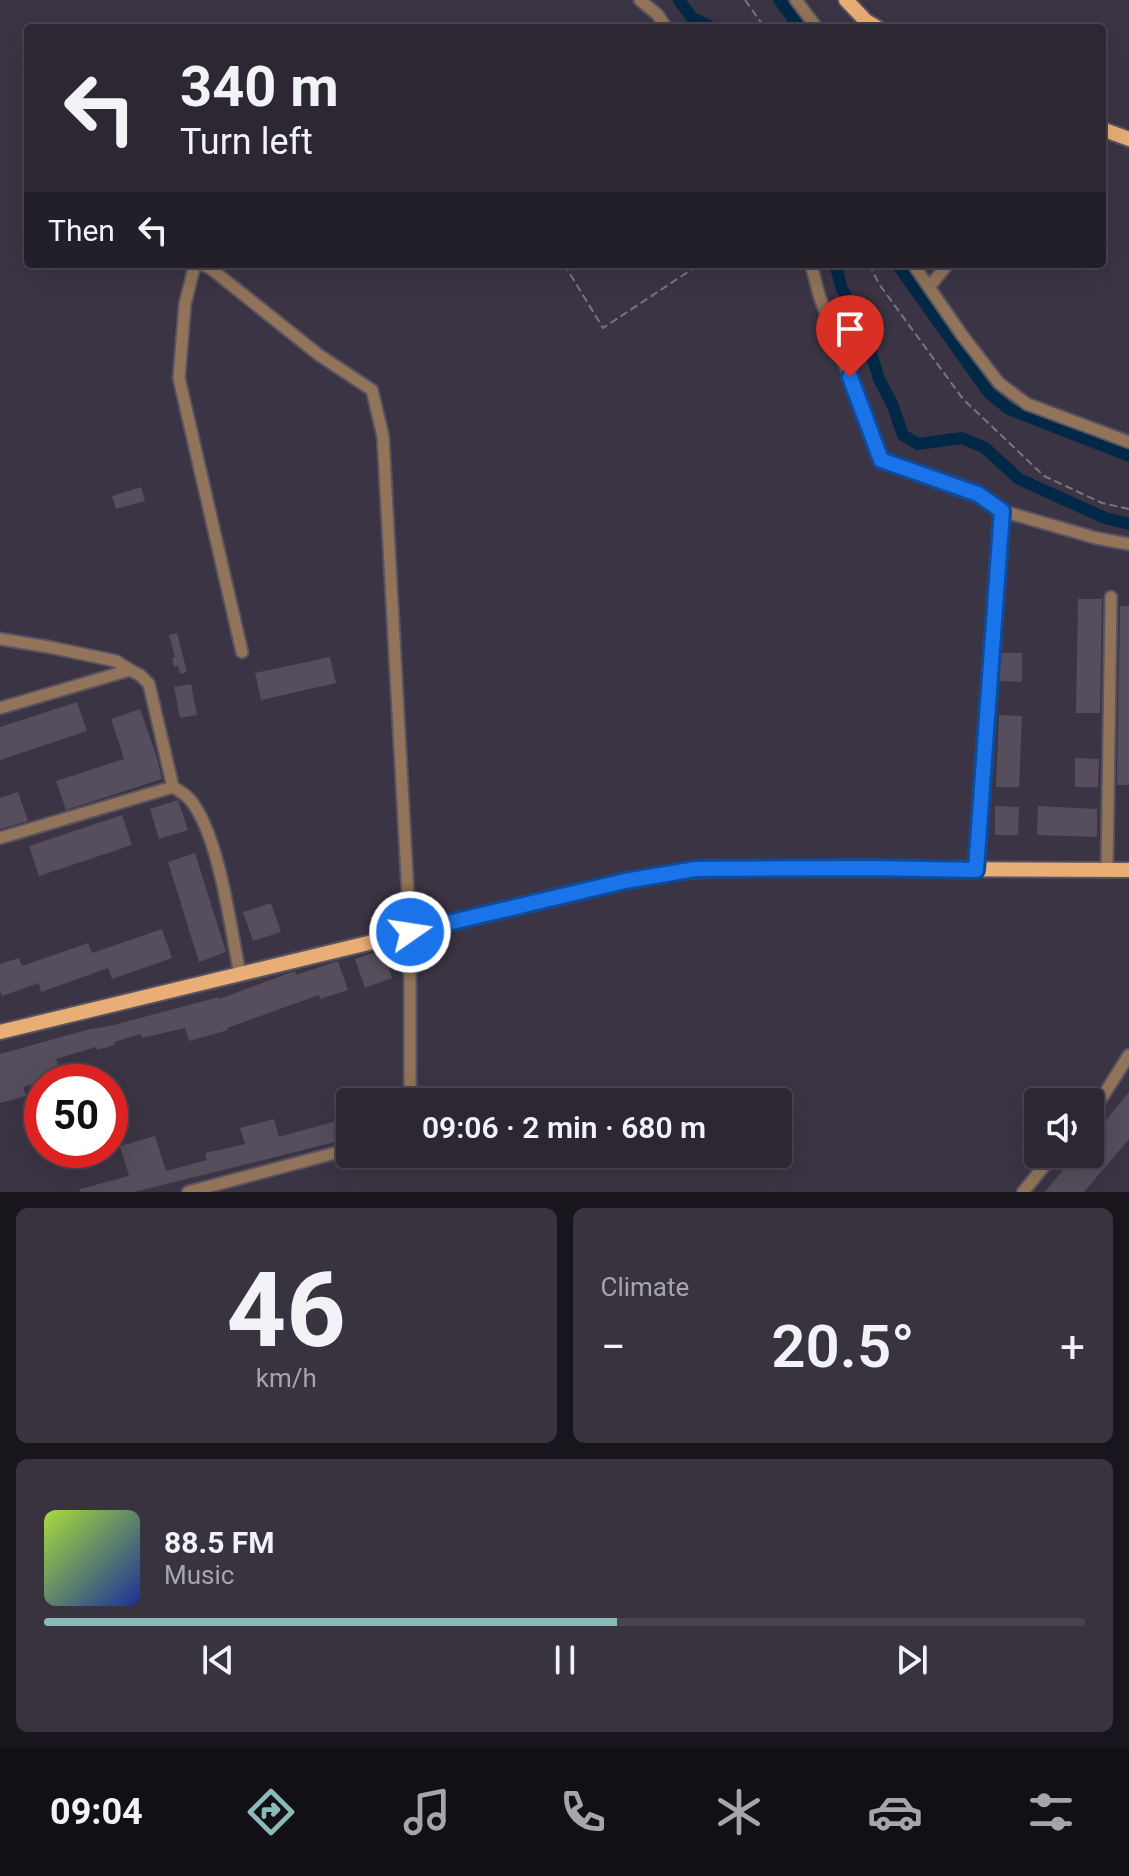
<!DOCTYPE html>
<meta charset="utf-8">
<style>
body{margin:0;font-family:Roboto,sans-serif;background:#38333f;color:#f1f3f6;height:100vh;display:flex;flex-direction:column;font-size:30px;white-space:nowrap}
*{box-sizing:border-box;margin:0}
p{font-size:26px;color:#a6a5ac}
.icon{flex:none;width:44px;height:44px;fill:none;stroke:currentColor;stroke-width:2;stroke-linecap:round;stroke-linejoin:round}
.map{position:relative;height:1192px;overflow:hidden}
.panel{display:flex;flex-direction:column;gap:16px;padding:16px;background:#18151c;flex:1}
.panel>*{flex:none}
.hud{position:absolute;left:24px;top:24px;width:1082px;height:244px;border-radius:8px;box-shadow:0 8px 32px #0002,0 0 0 2px #48444e;background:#2c2733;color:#f1f3f6;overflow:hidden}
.controls{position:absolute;left:1024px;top:1088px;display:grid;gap:16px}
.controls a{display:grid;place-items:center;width:80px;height:80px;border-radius:8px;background:#2c2733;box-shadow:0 8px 32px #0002,0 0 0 2px #48444e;font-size:40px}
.speed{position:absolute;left:24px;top:1064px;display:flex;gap:16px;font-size:40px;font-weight:700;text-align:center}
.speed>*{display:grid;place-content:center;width:104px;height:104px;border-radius:50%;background:#2c2733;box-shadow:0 8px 32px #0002,0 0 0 2px #48444e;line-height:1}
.speed .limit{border:12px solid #d22;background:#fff;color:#111}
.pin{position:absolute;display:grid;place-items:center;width:68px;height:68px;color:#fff;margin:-82px -34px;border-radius:50% 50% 50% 0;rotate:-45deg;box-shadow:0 0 8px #0007}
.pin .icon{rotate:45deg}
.me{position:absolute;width:88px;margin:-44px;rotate:77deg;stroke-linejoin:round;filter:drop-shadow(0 0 6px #0008)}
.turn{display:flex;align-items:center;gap:28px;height:168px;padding:0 24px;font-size:36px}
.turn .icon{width:104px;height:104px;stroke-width:2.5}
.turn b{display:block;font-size:56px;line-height:68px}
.then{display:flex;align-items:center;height:76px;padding:0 24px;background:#0003;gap:16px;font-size:30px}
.big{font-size:60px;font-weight:600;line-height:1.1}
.panel .card{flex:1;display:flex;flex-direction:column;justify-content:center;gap:12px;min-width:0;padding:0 28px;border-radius:12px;background:#38333f}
.panel .dial{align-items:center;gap:0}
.dial b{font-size:104px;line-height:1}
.song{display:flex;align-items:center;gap:24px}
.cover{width:96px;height:96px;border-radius:12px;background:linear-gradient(135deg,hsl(80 70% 55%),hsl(230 70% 35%))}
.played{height:8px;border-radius:4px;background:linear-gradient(90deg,#8bbbb9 55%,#48444e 55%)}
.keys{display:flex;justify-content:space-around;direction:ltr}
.heat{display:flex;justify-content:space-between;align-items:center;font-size:44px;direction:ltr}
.panel .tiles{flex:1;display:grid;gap:16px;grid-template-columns:1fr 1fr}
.card:last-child{grid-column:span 2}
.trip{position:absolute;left:336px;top:1088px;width:456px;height:80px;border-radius:8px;background:#2c2733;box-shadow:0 8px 32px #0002,0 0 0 2px #48444e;font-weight:600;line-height:80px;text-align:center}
.menu{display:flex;height:128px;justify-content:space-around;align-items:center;background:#121014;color:#a6a5ac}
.menu .icon{width:56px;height:56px}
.menu .active{color:#8bbbb9}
.menu b{font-size:36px;color:#f1f3f6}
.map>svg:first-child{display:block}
</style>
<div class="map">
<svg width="1129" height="1192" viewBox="0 0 1129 1192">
<rect width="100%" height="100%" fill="#3b3444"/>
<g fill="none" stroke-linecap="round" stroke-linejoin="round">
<!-- canal -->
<path stroke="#022847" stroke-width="12" d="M679,0L692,18L713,28
M779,0L800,28
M835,264L842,289L863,327L879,379L893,406L903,435L918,444L962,438L985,448L1019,479L1105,518L1129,524
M897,264L989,393L1009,409L1129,456"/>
</g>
<!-- building -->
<path fill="#564d5d" d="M141,487L145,501L116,509L112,496Z
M1078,599H1102L1100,713H1076Z
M1120,606H1129V785H1117Z
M177,633L187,672L180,674L178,666L174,667L172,658L175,657L169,635Z
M1000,653H1022V682L998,681Z
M330,657L336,683L261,700L255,673Z
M191,684L197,715L180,718L174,687Z
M77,702L87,731L0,760V727Z
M140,709L157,758L162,779L66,810L56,781L124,759L111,719Z
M999,715L1022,716L1019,787H996Z
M1075,758L1099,759L1098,787H1075Z
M18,792L28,821L0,829V798Z
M178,800L188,830L159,839L150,809Z
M995,806L1019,807L1018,835H995Z
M1038,806L1097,809V837L1037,835Z
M122,815L132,845L39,876L29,846Z
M195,853L226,952L199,962L168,862Z
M271,903L281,932L253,941L243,912Z
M162,929L172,958L112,979L108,968L41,992L39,983L2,996L0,991V964L19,958L22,966L88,943L92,953Z
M382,950L392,978L365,988L355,959Z
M338,961L348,990L320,999L319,995L227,1028L228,1030L189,1041L185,1028L142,1038L141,1034L114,1042V1045L97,1050L96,1047L56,1059L61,1076L23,1087L26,1096L0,1103V1054L90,1029L110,1026L219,997V999L295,971L296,975Z
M1129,1092V1139L1084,1192H1045L1076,1154H1090V1139Z
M350,1117V1138L331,1143L134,1192H80V1189L129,1176L120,1146L155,1136L166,1171L207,1160L205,1153L245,1144L240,1128L274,1119L279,1137Z"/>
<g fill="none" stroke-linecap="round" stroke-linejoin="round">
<defs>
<path id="minor" d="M640,0L658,15L666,28
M796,0L817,28
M195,264L185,304L179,378L242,652
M201,264L210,268L319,355L372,390L383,436L410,932V1102
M811,264L819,295L881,460L978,494L1002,511L1096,538L1129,544
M913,264L962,335L999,383L1027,404L1129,442
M929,287L948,264
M0,639L49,647L116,661L130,670
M0,708L130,670L140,675L149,684L173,787
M173,787C180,791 187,795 192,802C220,840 230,926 240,974
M0,838L173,787
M976,870L1002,511
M1107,870L1111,597
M1090,1111L1103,1096L1129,1055
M188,1192L350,1149
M1023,1192L1054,1154"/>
<path id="major" d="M846,0L866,21L878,28
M1102,129L1129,139
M0,1032L625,881L676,872L733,868L1129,870"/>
</defs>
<!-- minor casing -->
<use href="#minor" stroke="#595261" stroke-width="15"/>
<!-- major casing -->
<use href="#major" stroke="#595261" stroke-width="18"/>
<!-- path -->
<path stroke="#7b7583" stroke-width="2" stroke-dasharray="8 4" stroke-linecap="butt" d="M745,0L765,28
M564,264L603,328L700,264
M869,264L879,284L963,399L1044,476L1102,503L1129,509"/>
<!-- minor -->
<use href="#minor" stroke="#917459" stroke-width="11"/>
<!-- major -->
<use href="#major" stroke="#e9ae76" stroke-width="14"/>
</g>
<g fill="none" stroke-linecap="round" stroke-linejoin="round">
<defs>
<path id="route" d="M410,932L625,881L696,869L870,868L976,870L1002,511L978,494L881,460L850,377"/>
</defs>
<!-- route casing -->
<use href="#route" stroke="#114b97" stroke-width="20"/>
<!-- route -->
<use href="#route" stroke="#1a73e8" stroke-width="14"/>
</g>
</svg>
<div class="controls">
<a><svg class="icon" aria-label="sound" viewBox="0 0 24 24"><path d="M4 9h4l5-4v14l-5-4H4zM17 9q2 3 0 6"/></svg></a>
</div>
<div class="speed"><div class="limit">50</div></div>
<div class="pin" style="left:850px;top:377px;background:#d93025"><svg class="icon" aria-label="arrive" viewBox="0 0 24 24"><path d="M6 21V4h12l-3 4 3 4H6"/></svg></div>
<svg class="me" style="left:410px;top:932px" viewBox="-20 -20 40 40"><circle r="17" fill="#1a73e8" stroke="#fff" stroke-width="3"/><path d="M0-11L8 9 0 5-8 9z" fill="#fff"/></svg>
<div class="trip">09:06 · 2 min · 680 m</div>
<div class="hud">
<div class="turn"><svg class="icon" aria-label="left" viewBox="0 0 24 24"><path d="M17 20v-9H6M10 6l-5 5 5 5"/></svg><div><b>340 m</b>Turn left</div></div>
<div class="then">Then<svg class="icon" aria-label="left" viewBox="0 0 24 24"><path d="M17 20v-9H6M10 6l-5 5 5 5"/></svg></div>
</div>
</div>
<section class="panel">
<div class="tiles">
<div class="card dial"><b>46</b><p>km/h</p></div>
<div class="card"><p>Climate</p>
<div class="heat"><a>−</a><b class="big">20.5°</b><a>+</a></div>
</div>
<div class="card">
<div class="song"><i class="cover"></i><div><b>88.5 FM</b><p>Music</p></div></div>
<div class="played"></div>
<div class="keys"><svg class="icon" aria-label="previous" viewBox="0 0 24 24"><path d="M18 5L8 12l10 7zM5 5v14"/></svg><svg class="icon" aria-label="pause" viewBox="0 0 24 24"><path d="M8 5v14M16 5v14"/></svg><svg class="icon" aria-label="next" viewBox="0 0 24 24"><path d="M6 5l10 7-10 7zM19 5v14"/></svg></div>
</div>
</div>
</section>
<nav class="menu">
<b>09:04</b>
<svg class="icon active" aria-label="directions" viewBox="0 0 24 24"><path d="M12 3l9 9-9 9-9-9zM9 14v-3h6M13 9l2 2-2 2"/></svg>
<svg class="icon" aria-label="music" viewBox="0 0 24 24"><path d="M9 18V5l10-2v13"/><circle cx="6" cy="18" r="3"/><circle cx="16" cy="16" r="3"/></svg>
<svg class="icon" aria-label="phone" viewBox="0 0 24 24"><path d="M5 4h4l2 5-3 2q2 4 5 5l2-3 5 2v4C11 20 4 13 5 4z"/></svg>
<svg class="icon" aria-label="climate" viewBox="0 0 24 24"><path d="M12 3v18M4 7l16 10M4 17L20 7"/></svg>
<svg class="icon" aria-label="car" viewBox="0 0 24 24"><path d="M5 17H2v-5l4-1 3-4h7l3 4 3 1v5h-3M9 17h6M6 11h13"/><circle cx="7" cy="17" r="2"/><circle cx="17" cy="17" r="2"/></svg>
<svg class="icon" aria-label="filters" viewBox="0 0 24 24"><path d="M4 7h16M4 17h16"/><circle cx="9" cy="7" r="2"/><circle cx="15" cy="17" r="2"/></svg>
</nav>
